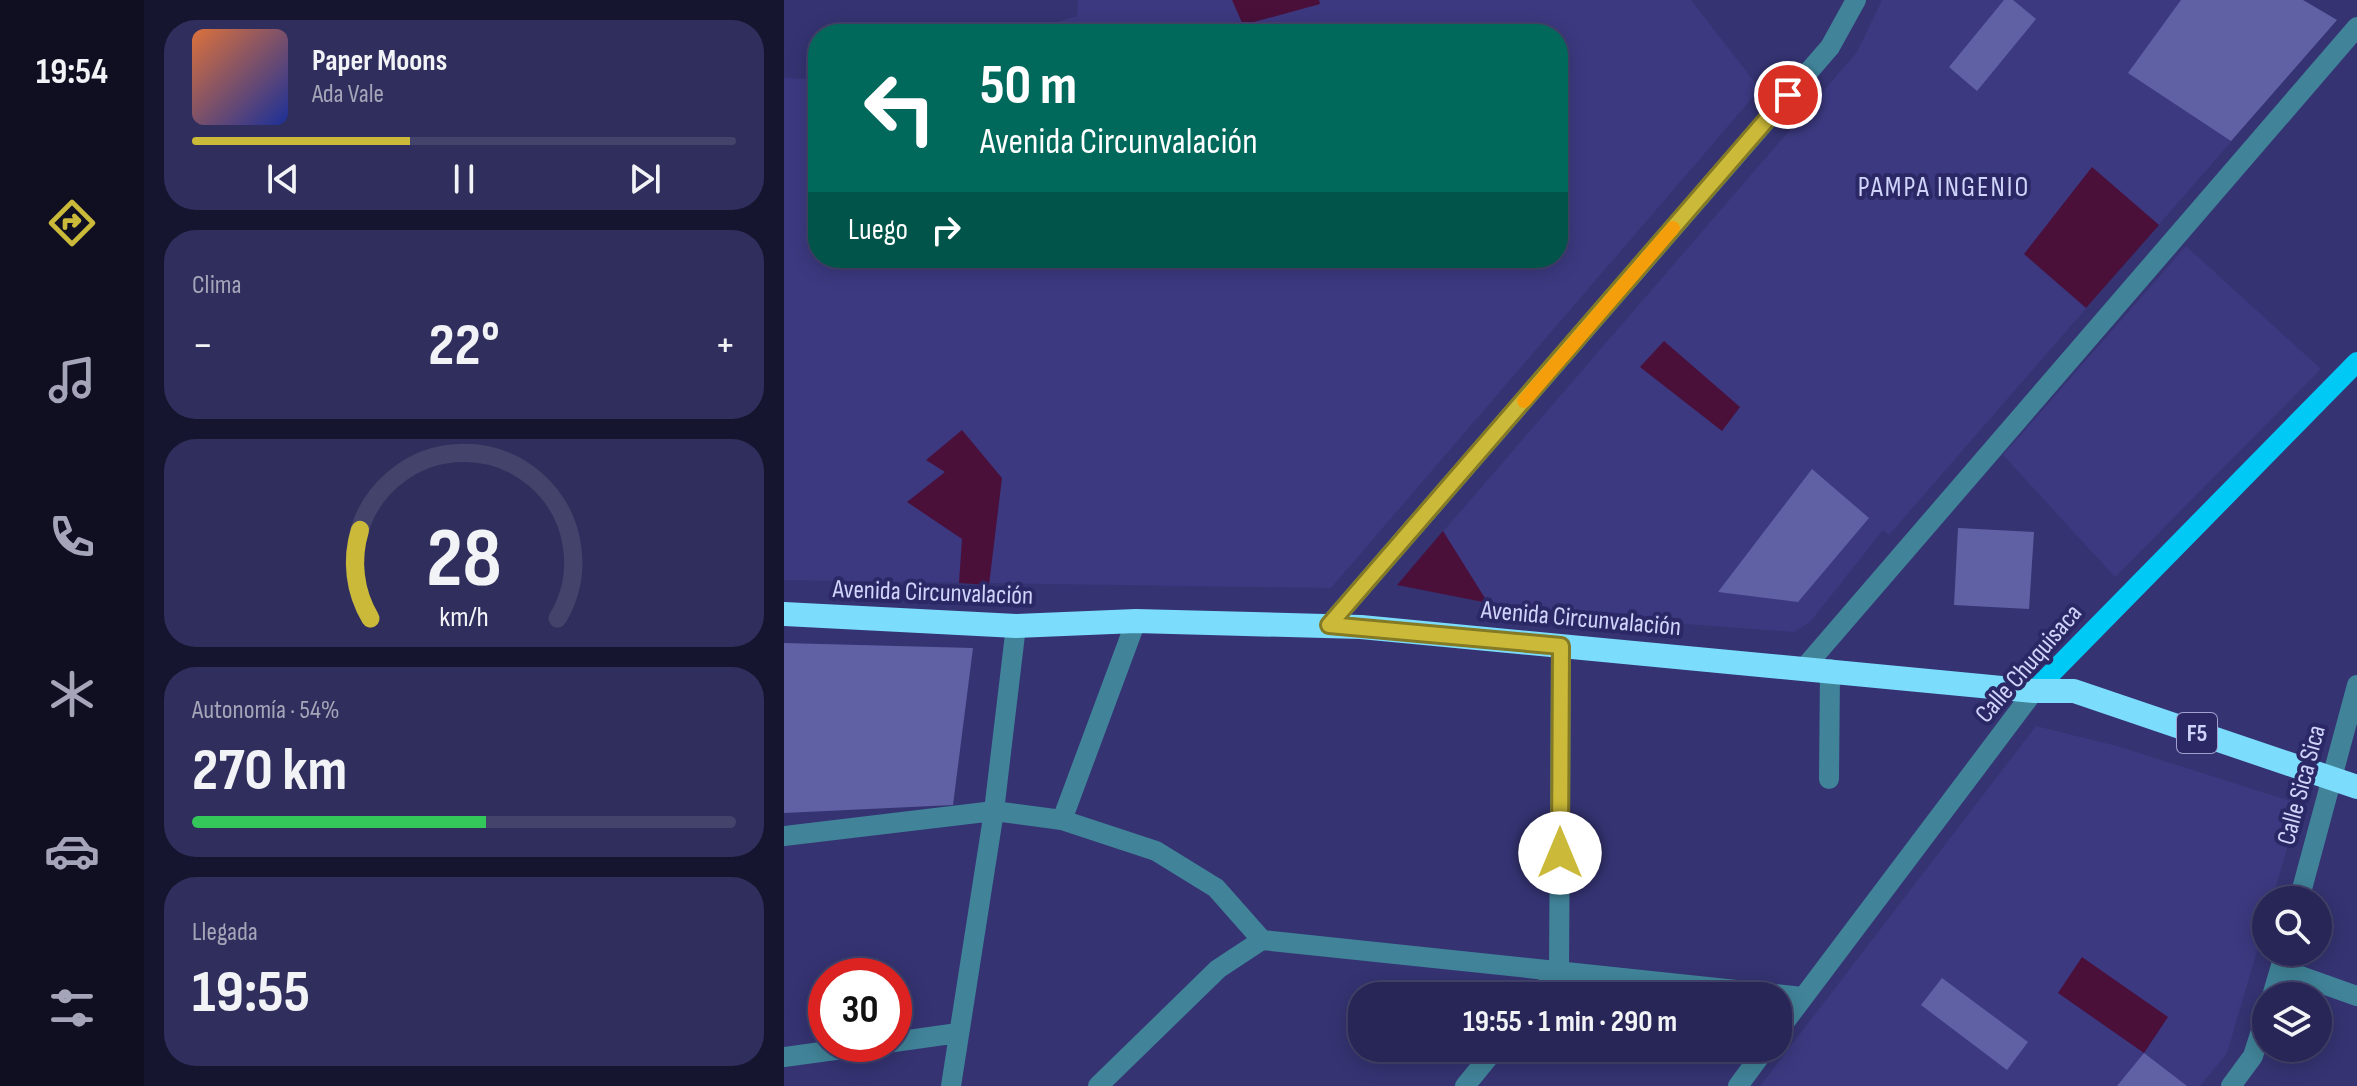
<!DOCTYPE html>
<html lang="es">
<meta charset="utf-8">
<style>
body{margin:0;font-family:"Sofia Sans Condensed",sans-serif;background:#302e5c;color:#f1f3f6;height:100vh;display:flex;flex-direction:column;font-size:30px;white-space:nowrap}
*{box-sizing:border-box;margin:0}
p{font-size:26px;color:#a5a5b9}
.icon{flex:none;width:44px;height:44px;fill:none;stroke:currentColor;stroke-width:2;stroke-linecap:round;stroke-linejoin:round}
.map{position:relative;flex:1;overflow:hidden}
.side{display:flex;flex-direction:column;gap:20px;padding:20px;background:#16152f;width:640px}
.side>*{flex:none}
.guide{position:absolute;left:24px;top:24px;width:760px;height:244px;border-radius:32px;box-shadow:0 4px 20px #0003,0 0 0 2px #44436c;background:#00695c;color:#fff;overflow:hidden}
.fabs{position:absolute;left:1468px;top:886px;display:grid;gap:16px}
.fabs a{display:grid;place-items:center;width:80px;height:80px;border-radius:50%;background:#282656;box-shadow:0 4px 20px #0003,0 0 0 2px #44436c;font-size:40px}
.speed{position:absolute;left:24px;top:958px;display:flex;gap:16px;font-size:40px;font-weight:700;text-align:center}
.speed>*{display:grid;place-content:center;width:104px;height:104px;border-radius:50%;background:#282656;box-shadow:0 4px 20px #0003,0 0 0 2px #44436c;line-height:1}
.speed .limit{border:12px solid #d22;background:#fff;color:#111}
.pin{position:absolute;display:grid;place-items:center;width:68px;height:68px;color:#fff;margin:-34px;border:4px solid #fff;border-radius:50%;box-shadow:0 2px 8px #0007}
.me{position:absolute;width:88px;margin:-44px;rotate:0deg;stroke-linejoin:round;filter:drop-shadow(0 0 6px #0008)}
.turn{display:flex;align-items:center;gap:28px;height:168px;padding:0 40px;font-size:36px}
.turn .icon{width:104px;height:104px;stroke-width:2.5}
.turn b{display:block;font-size:56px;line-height:68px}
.then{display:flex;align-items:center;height:76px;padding:0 40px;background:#0003;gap:16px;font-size:30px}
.big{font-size:60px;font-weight:700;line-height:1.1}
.side .card{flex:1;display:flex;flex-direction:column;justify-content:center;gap:12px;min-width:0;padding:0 28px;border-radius:32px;background:#302e5c}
.side .dial{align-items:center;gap:0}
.dial svg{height:208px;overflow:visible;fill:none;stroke:#44436c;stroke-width:7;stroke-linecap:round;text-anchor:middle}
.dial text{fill:#f1f3f6;stroke:none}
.song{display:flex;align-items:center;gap:24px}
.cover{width:96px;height:96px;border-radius:12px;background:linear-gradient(135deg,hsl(20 70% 55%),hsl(230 70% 35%))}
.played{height:8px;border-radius:4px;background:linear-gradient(90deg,#cbba39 40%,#44436c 40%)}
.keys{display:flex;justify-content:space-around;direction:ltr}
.heat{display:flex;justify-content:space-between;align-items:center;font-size:44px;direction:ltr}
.charge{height:12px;border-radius:6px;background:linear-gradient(90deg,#34c759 54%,#44436c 0)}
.trip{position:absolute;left:564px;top:982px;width:444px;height:80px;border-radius:32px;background:#282656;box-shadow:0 4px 20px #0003,0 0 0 2px #44436c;font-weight:700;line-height:80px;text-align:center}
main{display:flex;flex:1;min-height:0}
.tab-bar{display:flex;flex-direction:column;width:144px;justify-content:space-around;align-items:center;background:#100f22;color:#a5a5b9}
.tab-bar .icon{width:56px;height:56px}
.tab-bar .current{color:#cbba39}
.tab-bar b{font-size:36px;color:#f1f3f6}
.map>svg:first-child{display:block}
</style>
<main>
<nav class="tab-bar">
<b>19:54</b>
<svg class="icon current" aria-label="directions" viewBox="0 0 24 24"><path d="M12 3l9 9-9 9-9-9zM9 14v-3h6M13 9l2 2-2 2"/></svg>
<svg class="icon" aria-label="music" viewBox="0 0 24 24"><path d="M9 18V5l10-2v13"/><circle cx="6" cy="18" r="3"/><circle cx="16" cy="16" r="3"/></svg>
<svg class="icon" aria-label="phone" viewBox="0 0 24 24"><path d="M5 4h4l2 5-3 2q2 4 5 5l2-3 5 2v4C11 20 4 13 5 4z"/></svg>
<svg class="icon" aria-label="climate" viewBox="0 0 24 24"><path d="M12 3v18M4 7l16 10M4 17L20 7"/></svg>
<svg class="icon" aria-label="car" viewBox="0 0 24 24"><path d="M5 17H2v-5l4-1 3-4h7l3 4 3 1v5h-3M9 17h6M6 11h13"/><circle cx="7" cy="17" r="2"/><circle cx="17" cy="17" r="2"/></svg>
<svg class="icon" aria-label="filters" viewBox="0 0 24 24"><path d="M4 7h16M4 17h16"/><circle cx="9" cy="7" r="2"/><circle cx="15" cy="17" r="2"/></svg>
</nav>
<section class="side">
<div class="card">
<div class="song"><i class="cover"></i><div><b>Paper Moons</b><p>Ada Vale</p></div></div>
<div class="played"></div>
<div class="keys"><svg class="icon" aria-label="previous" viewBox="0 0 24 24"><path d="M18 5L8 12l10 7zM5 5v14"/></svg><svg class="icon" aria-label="pause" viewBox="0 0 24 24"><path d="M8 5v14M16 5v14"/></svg><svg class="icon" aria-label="next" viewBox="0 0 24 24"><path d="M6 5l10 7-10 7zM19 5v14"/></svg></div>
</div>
<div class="card"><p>Clima</p>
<div class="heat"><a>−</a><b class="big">22°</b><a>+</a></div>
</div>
<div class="card dial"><svg viewBox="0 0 100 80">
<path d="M14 69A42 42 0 1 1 86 69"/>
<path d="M14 69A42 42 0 0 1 10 35" stroke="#cbba39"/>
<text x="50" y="56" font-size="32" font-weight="700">28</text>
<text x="50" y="72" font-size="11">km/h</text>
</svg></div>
<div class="card"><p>Autonomía · 54%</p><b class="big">270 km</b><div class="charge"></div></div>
<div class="card"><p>Llegada</p><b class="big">19:55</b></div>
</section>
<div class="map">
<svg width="1573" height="1086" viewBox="0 0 1573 1086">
<rect width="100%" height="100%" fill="#353372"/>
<!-- built -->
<path fill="#3c3980" d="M294,0H907L976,89L547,588L0,580V78L34,79V258H774V34H232L293,16Z
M1098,0H1519L1553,20L1105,535L1099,530L1026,622L1010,632L808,617L704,603L613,585L1073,52Z
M1402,246L1537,369L1331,577L1219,455Z
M1252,726L1333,746L1516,804L1488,900H1482V920L1443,1053L1416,1086H976Z"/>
<!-- water -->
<path fill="#4a103a" d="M448,0H535L536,4L459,25Z
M1308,167L1375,225L1302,308L1240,254Z
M880,341L956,407L938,431L856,367Z
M178,430L218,478L205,585L175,583L178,539L123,502L161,472L142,460Z
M659,531L704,603L613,585Z
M1298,957L1384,1017L1360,1053L1274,993Z"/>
<!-- building -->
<path fill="#6061a5" d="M1220,0H1229L1252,19L1193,91L1165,67Z
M1397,0H1519L1553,20L1447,141L1344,73Z
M1028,469L1085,518L1014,602L934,592Z
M1174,528L1250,532L1245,609L1170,605Z
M0,643L189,648L169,805L0,813Z
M1158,978L1244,1042L1223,1070L1137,1005Z
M1360,1053L1403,1086H1333Z"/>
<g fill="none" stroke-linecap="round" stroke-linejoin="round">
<!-- minor -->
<path stroke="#41849a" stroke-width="20" d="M545,625L1046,47L1072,0
M1021,667L1573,27
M1045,779L1046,669
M278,820L352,621
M0,836L210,811L278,820L372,851L432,888L478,940
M1515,900L1573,685
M1497,969L1573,996
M754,996L775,970L777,646
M1488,996L1501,952
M994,1031L1250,691
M110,1042L174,1033
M0,1057L95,1044
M167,1086L210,811L232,626
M314,1086L434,969L478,940L1019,997
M681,1086L712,1048
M954,1086L982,1048
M1447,1086L1469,1056L1482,1015"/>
<!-- major -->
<path stroke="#00c9f5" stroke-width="20" d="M1250,691L1573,362"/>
<!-- highway -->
<path stroke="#7cdcfb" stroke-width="24" d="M0,614L232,626L352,621L577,627L1250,691H1290L1573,787"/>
</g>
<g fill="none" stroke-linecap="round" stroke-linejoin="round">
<defs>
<path id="route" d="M776,853L777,646L545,625L1004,95"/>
</defs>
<!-- route casing -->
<use href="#route" stroke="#847925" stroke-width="20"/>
<!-- route -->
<use href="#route" stroke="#cbba39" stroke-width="14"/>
<!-- slow -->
<path stroke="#f59e0b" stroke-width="14" d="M740,401L889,228"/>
</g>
<g text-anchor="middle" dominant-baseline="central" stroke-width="8" stroke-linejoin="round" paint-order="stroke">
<!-- shield labels -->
<rect fill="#2c2866" stroke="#9fa0ce" stroke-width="2" x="1393" y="713" width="40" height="40" rx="6"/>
<g font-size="24" font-weight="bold" fill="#d0d4fa">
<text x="1413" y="733">F5</text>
</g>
<!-- street labels -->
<g font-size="26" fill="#d0d4fa" stroke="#2c2866">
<text transform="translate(149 593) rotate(2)">Avenida Circunvalación</text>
<text transform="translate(797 619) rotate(5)">Avenida Circunvalación</text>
<text transform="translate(1245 664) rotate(-49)">Calle Chuquisaca</text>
<text transform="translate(1518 785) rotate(-75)">Calle Sica Sica</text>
</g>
<!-- neighbourhood labels -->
<g font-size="28" letter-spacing="2" fill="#d0d4fa" stroke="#2c2866">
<text x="1160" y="187">PAMPA INGENIO</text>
</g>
</g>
</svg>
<div class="fabs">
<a><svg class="icon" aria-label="search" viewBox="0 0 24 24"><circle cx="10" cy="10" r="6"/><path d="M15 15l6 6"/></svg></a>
<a><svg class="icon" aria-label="layers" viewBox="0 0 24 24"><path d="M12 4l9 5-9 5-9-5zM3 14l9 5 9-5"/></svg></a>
</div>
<div class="speed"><div class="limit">30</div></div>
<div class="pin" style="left:1004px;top:95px;background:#d93025"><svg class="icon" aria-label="arrive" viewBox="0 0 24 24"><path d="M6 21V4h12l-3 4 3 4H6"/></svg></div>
<svg class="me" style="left:776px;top:853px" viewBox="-20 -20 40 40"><circle r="19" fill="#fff"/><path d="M0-13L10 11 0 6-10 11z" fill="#cbba39"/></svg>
<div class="trip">19:55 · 1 min · 290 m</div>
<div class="guide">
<div class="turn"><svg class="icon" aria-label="left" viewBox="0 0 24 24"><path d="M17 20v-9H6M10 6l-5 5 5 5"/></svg><div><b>50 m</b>Avenida Circunvalación</div></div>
<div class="then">Luego<svg class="icon" aria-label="right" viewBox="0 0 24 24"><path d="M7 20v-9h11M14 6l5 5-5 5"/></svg></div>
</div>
</div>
</main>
